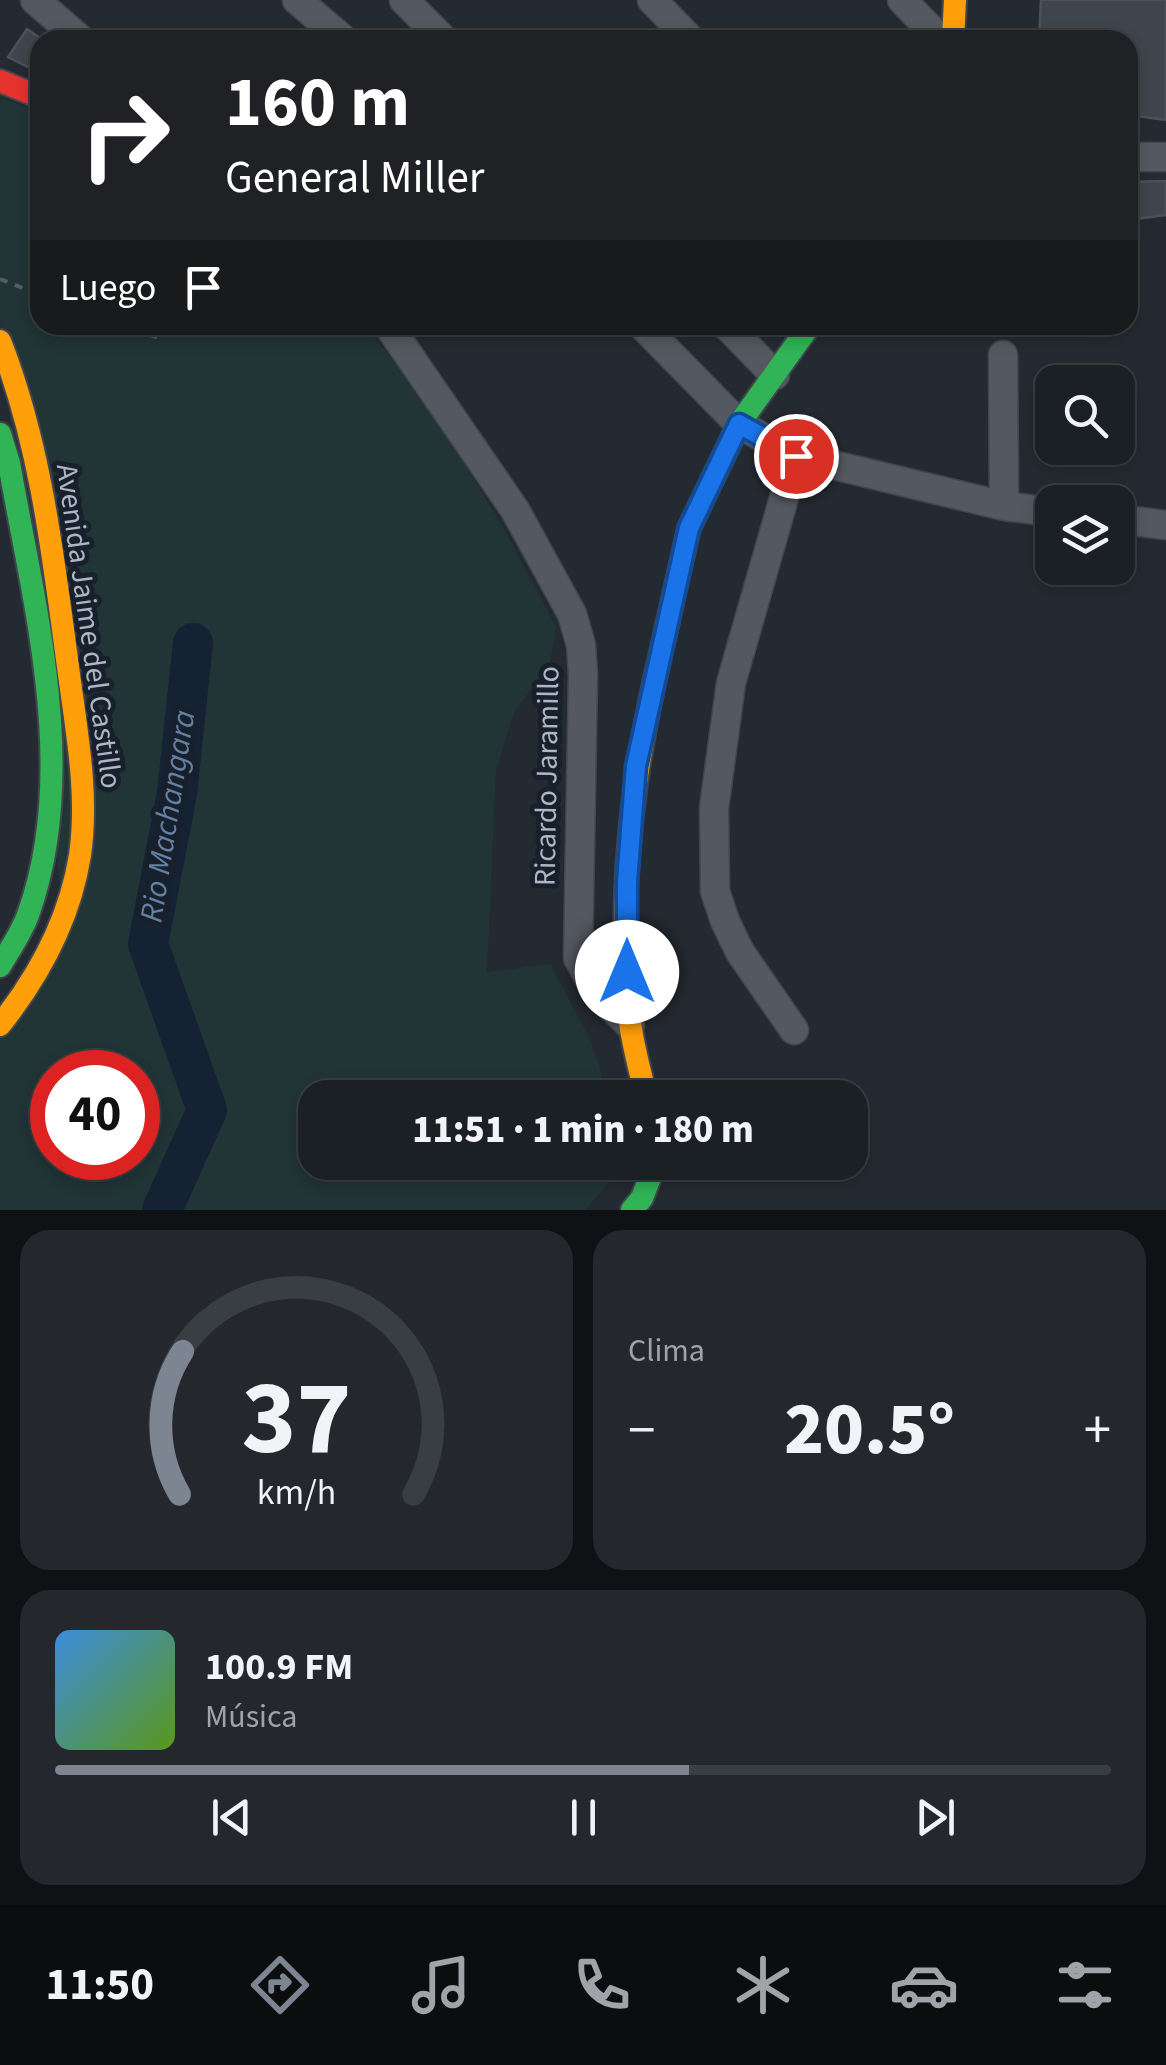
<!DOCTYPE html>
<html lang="es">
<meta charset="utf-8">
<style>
body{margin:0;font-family:"Source Sans 3",sans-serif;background:#24282d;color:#f1f3f6;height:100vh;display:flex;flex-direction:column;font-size:38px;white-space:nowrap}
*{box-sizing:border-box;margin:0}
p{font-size:32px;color:#a0a3a7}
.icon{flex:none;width:55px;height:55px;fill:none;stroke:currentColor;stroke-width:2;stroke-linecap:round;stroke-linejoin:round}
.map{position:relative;height:1210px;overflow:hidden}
.details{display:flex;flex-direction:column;gap:20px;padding:20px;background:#0f1214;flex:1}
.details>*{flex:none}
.top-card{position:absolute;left:30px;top:30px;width:1108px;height:305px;border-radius:30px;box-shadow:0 5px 15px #0003,0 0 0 2px #393e42;background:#202124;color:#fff;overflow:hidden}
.buttons{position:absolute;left:1035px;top:365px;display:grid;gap:20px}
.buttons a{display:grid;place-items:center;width:100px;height:100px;border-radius:20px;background:#1b2025;box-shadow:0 5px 15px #0003,0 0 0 2px #393e42;font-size:50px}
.speed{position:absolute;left:30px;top:1050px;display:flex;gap:20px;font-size:50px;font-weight:700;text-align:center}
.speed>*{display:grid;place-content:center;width:130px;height:130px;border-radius:50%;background:#1b2025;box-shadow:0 5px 15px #0003,0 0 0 2px #393e42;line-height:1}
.speed .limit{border:15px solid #d22;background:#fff;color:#111}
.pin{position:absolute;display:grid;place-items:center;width:85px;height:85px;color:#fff;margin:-42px;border:5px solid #fff;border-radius:50%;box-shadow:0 2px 10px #0007}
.me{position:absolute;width:110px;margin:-55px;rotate:0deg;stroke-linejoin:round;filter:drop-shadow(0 0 8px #0008)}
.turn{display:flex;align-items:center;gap:35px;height:210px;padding:0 30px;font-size:45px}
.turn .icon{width:130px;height:130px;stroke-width:2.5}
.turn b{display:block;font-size:70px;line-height:85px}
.then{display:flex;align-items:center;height:95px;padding:0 30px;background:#0003;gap:20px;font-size:38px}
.big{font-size:75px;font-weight:800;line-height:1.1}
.details .tile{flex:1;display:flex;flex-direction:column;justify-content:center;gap:15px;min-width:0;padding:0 35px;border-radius:30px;background:#24282d}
.details .dial{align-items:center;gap:0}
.dial svg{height:260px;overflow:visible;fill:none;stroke:#393e42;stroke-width:7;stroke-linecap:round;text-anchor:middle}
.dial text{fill:#f1f3f6;stroke:none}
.song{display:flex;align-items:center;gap:30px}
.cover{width:120px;height:120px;border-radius:15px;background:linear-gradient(135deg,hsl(210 70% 55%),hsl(90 70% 35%))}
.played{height:10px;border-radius:5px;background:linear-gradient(90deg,#7c8591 60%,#393e42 60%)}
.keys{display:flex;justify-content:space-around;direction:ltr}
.heat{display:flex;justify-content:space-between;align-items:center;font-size:55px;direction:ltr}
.details .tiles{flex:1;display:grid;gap:20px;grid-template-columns:1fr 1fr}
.tile:last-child{grid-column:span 2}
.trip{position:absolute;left:298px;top:1080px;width:570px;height:100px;border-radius:30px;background:#1b2025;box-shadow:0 5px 15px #0003,0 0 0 2px #393e42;font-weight:800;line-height:100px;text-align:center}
.tabs{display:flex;height:160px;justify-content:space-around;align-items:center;background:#0b0d0f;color:#a0a3a7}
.tabs .icon{width:70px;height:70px}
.tabs .current{color:#7c8591}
.tabs b{font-size:45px;color:#f1f3f6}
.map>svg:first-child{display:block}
</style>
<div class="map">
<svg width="1166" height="1210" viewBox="0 0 1166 1210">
<rect width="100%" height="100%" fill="#242a31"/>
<!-- green -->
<path fill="#213436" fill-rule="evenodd" d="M0,97L40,112V325H364L426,399L504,529L556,627L550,664L514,712L496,771L487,972L550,964L590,1039L609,1097L315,1098V1162L614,1163V1177L585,1210H0V1039L66,943L0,323ZM52,1072H138V1158H52Z"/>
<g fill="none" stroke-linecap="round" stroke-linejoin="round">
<!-- river -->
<path stroke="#152233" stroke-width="40" d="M162,1210L207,1110L148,944L177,793L193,643"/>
</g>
<!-- building -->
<path fill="#3f454c" stroke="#4b515a" stroke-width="2.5" d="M1041,0H1166V120L1128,115V40H1039Z
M27,29L40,38V73L8,57Z
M1166,181V215L1128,220V182Z"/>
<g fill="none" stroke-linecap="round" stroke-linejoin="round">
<defs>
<path id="street" d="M35,0L81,40
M297,0L344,40
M404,0L444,40
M652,0L691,40
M902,0L941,40
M1128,157H1166
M388,325L515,510L572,614L581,645L583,675L578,958L598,994L630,1025
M642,325L739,424L796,456L1004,506L1052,512
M726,325L775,375
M1003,355L1004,506
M1118,519L1166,525
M794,1030L740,952L725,921L715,891L714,808L731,683L796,456"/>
<path id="fast" d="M0,434L9,463C34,606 79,769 29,912C23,931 10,949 0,966
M654,683L689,528L739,424L810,325
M632,1210L642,1198L656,1162"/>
<path id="slow" d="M953,40L955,0
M0,341C41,446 53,556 68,667C76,729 89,793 80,855C70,918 39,976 0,1025
M646,1098C641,1073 633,1047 630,1022C618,909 630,793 654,683"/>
<path id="jam" d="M0,81L40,97"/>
</defs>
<!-- street casing -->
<use href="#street" stroke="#41464e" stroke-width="31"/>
<!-- fast casing -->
<use href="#fast" stroke="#41464e" stroke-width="26"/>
<!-- slow casing -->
<use href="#slow" stroke="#41464e" stroke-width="26"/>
<!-- jam casing -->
<use href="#jam" stroke="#41464e" stroke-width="26"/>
<!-- path -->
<path stroke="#555c62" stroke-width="4" stroke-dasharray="8 8" stroke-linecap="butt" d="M0,279L40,295
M119,325L162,339"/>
<!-- street -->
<use href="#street" stroke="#545860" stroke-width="28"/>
<!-- fast -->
<use href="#fast" stroke="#30b455" stroke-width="22"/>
<!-- slow -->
<use href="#slow" stroke="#ff9f0a" stroke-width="22"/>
<!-- jam -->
<use href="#jam" stroke="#e5322d" stroke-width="22"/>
</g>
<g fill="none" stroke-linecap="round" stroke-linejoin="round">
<defs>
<path id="route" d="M627,972V882L636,766L689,528L739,424L796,456"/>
</defs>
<!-- route casing -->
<use href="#route" stroke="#114b97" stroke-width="25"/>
<!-- route -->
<use href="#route" stroke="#1a73e8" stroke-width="18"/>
</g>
<g text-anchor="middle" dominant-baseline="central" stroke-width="10" stroke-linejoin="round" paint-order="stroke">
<!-- street labels -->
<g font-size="30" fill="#acb6c4" stroke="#18202b">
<text transform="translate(89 626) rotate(82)">Avenida Jaime del Castillo</text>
<text transform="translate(547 776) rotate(-89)">Ricardo Jaramillo</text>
</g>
<!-- water labels -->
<g font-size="32" font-style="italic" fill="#6480a4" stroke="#18202b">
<text transform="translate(168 816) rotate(-81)">Rio Machangara</text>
</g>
</g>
</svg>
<div class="buttons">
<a><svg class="icon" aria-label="search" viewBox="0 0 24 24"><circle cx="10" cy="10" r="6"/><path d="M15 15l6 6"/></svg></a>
<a><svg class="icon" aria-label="layers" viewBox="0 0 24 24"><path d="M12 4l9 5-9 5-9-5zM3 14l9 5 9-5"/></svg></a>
</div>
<div class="speed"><div class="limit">40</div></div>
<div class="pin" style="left:796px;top:456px;background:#d93025"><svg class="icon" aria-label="arrive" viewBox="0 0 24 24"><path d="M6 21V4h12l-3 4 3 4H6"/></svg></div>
<svg class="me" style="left:627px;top:972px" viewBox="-20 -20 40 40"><circle r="19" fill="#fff"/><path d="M0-13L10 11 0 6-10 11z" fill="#1a73e8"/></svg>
<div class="trip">11:51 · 1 min · 180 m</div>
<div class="top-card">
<div class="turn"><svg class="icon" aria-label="right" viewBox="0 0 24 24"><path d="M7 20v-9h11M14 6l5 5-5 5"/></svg><div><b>160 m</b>General Miller</div></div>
<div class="then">Luego<svg class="icon" aria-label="arrive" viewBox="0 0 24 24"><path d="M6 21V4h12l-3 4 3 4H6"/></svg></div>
</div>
</div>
<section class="details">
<div class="tiles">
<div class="tile dial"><svg viewBox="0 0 100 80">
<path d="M14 69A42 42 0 1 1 86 69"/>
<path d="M14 69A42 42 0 0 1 15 25" stroke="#7c8591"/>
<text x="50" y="56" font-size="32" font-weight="700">37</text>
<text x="50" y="72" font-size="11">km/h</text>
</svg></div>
<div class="tile"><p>Clima</p>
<div class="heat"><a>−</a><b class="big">20.5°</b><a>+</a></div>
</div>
<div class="tile">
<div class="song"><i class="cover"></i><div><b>100.9 FM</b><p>Música</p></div></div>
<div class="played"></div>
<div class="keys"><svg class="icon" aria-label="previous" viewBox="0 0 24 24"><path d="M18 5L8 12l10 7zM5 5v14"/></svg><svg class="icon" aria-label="pause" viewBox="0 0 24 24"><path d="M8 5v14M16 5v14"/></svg><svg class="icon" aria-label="next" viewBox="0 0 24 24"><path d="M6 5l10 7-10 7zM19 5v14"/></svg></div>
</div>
</div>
</section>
<nav class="tabs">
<b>11:50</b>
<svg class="icon current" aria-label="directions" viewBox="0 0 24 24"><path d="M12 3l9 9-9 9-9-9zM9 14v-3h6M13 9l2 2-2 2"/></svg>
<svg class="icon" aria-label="music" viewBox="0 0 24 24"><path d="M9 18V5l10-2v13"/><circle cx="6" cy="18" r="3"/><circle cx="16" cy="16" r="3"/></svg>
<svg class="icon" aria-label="phone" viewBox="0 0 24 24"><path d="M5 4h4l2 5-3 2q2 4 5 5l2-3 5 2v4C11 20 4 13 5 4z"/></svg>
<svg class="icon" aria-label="climate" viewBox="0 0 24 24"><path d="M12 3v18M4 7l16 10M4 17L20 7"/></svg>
<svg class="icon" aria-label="car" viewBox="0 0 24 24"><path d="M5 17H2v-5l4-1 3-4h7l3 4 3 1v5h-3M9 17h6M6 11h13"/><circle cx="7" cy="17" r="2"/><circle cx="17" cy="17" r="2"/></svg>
<svg class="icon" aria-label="filters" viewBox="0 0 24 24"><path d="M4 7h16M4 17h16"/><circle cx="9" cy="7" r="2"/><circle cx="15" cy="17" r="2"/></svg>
</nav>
